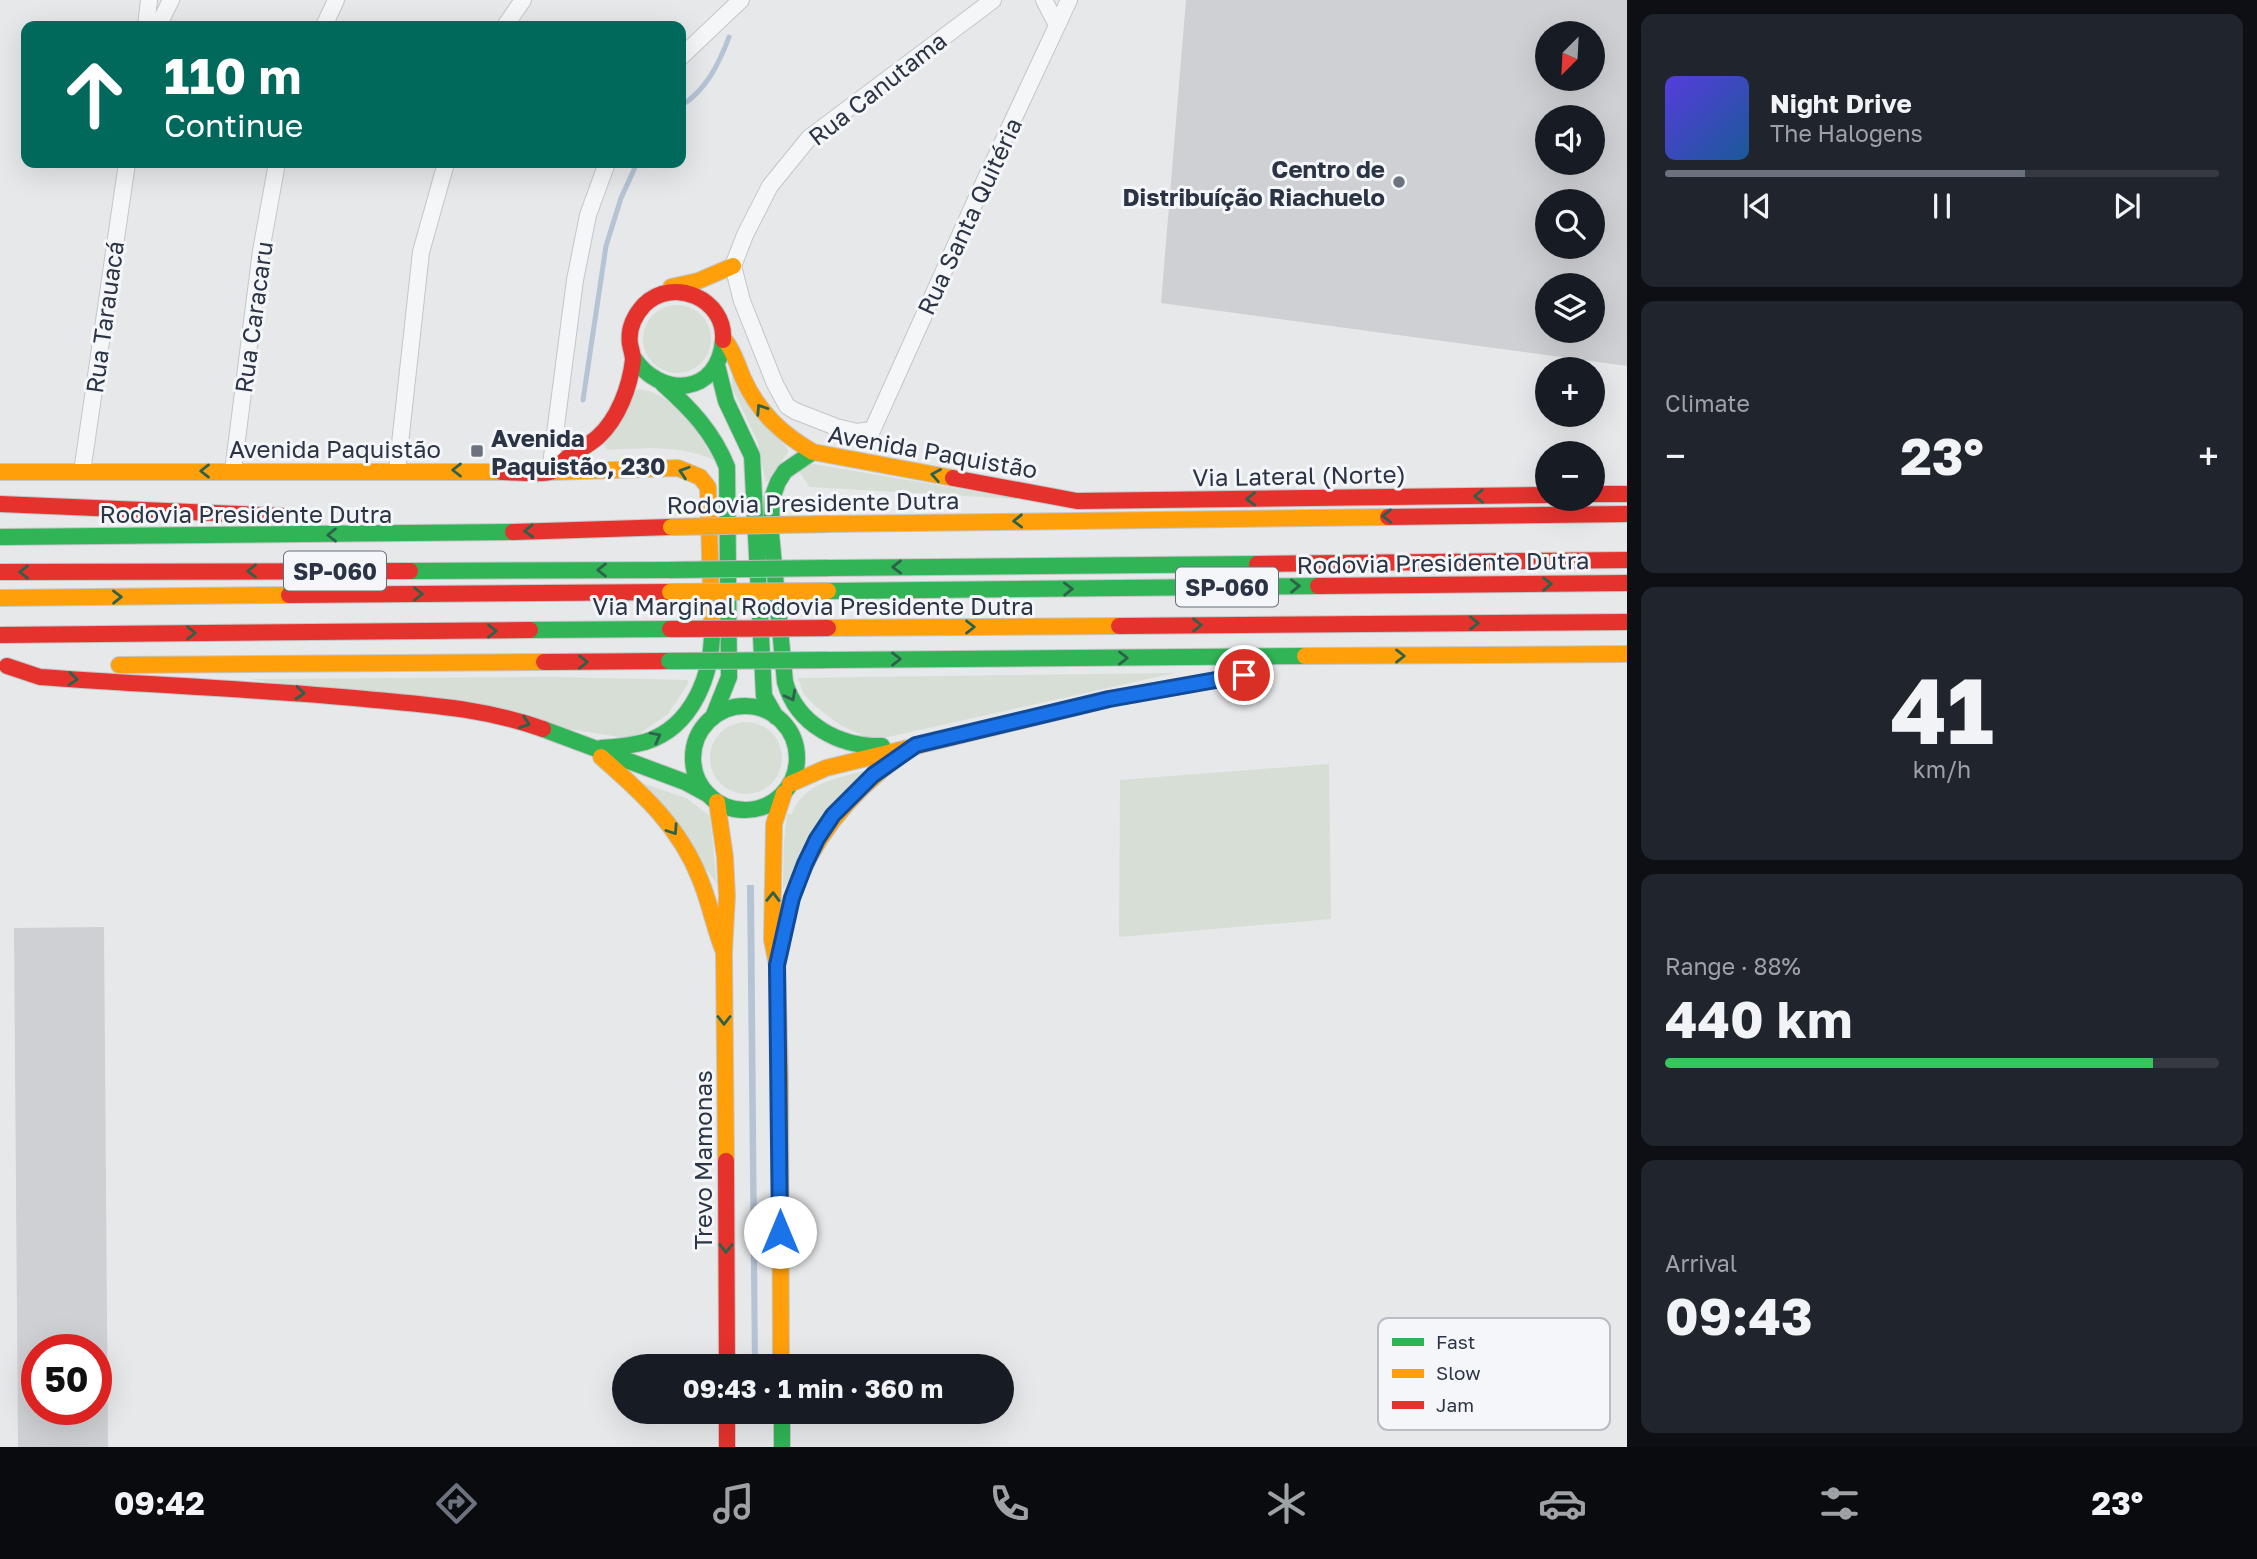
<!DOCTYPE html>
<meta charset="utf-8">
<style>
body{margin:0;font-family:"Golos Text",sans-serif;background:#20242c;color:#f1f3f6;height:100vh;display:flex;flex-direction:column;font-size:26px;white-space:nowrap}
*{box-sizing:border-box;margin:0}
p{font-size:23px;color:#9ea1a6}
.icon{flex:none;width:38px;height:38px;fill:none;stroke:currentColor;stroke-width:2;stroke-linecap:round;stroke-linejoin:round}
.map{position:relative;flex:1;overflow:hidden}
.panel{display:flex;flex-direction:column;gap:14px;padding:14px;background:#0d0f14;width:630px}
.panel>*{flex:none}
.guide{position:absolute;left:21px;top:21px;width:665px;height:147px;border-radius:14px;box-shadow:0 7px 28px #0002;background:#00695c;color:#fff;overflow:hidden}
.needle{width:46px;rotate:204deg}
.tools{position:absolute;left:1535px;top:21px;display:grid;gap:14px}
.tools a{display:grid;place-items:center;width:70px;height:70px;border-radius:50%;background:#171b24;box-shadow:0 7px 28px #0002;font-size:35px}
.speed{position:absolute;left:21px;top:1334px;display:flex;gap:14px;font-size:35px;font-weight:700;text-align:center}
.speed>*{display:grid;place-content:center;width:91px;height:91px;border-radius:50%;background:#171b24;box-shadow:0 7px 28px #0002;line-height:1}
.speed .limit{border:10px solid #d22;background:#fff;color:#111}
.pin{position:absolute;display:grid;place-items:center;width:60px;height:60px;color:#fff;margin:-30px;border:4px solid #fff;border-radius:50%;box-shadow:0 2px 7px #0007}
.me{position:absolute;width:77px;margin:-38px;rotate:0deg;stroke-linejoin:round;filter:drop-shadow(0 0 5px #0008)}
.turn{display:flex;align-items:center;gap:24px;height:147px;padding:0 28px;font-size:32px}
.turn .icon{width:91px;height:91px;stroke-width:2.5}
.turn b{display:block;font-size:49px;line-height:60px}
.big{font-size:52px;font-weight:700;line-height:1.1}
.panel .card{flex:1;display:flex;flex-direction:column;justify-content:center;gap:10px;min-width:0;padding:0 24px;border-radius:14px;background:#20242c}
.panel .dial{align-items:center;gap:0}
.dial b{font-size:91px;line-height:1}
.song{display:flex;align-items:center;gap:21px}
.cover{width:84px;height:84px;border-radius:10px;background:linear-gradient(135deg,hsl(250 70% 55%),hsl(210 70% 35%))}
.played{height:7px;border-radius:4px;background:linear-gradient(90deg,#6c737f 65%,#363941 65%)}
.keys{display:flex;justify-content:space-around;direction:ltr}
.heat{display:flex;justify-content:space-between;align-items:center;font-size:38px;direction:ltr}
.charge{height:10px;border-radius:5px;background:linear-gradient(90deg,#34c759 88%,#363941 0)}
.trip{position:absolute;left:612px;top:1354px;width:402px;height:70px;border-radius:35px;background:#171b24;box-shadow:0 7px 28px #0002;font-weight:700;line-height:70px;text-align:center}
.tab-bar{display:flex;height:112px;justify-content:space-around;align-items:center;background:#090b0e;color:#9ea1a6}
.tab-bar .icon{width:49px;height:49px}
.tab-bar .current{color:#6c737f}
.tab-bar b{font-size:32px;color:#f1f3f6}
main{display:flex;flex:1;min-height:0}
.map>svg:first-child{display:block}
</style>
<main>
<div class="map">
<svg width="1627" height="1447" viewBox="0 0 1627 1447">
<rect width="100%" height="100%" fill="#e6e8ea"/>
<!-- green -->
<path fill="#d6ded6" d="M643 339a34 34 0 1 1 68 0a34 34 0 1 1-68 0Z
M732,376L789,451L766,483L757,440L732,388Z
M639,389C676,394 697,431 714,460C683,445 642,448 607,450L604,445L635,391Z
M813,464L1020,499L810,487L798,470Z
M1175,673L888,737L871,739L840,725L814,705L803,693L798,678Z
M553,677L688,680V684L668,714L632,739L250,679Z
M710 758a36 36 0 1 1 72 0a36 36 0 1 1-72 0Z
M1329,764L1331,919L1119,937L1120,780Z
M864,771L783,889L784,842L787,814H792C803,783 835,779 864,771Z
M642,783L686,798L710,816L717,884Z"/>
<!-- water -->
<path fill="#b4c4d5" d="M747,885H754L758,1367H752Z"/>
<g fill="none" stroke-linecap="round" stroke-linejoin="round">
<!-- stream -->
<path stroke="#b4c4d5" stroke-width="5" d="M681,106C706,90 719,64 729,37
M583,400L606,246L621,198L637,163"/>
</g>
<!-- building -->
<path fill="#ced0d3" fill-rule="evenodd" d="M1186,0H1627V366L1161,303ZM1547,33H1592V79H1547ZM1547,117H1592V163H1547ZM1547,201H1592V247H1547ZM1547,285H1592V331H1547Z
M104,927L108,1447H18L14,928ZM37,1349H96V1409H37Z"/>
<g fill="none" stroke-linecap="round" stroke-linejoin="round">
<defs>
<path id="street" d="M1044,0L1057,25
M146,26L149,0
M158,26L171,0
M324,26L336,0
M505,26L523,0
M681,57L741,0
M872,430L857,432L836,427L795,411L787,406L775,384L742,301L733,266L745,235L770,186L809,138L993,0
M871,433L979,193L1069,0
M233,471L261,251L277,163
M397,471L421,252L446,163
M82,472L127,163
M550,472L575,280L588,215L607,163"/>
<path id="fast" d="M633,357C661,400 719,395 723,340
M717,365L726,401L752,456L764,696L776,717
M663,384C691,409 713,432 727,467L729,677L713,717
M813,452L785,471L778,482L772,498L771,533L785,682C797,725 840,747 882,746
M0,537L513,532
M828,568L1257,564
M410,571L670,570
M828,591L1318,586
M530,630L670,629
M828,660L1305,656
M693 758a52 52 0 1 1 104 0a52 52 0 1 1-104 0Z
M543,729L685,782L709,795
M601,748C616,747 630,746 645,742C693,727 713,674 712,627
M782,1412V1447"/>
<path id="slow" d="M671,287L698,281L733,266
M724,339C734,351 737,364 743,378C758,412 782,434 813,452L953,478
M0,472H502
M550,472L678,468L700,477L708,487L712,627
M829,524L1388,517
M0,598L289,595
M828,628L1119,626
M1305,656L1627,654
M119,665L544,662
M601,757C642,793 680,827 700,879C710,903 714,928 724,952
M790,784L826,768L1109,699L1265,671
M717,802L725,857L727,896L724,952L726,1161
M777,965C783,943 785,919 792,897C812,837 851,792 901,755
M781,1367L780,1077L777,965L772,940L774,824L784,793"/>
<path id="jam" d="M502,472C513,472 542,475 550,472C556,469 562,462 567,458C577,451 589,445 598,437C618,419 630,387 633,360C633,354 631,350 630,344C628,330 634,316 644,305C673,276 726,299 723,340
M953,478L1077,501L1547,495
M1592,494H1627
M0,504L283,516
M1388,517L1627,514
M513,532L671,527
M1257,564L1627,560
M0,572L410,571
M1318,586L1627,583
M289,595L670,592
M1119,626L1627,622
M0,635L530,630
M544,662L669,661
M7,666L40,677C148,685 257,689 365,699C426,705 485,708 543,729
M726,1161L727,1367
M727,1412V1447"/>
</defs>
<!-- street casing -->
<use href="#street" stroke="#c4c6c8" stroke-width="18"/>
<!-- fast casing -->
<use href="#fast" stroke="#c4c6c8" stroke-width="18"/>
<!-- slow casing -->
<use href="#slow" stroke="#c4c6c8" stroke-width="18"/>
<!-- jam casing -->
<use href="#jam" stroke="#c4c6c8" stroke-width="18"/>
<!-- street -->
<use href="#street" stroke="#f5f6f7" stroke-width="16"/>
<!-- fast -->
<use href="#fast" stroke="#30b455" stroke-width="16"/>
<!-- slow -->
<use href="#slow" stroke="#ff9f0a" stroke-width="16"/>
<!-- jam -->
<use href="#jam" stroke="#e5322d" stroke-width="16"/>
<defs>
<path id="fast-bridge" d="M670,570L828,568
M669,661L828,660"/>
<path id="slow-bridge" d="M671,527L829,524
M670,592L828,591"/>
<path id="jam-bridge" d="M670,629L828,628"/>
</defs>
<!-- fast-bridge casing -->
<use href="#fast-bridge" stroke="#b8bbbf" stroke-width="18" stroke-linecap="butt"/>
<!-- slow-bridge casing -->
<use href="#slow-bridge" stroke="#b8bbbf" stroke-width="18" stroke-linecap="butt"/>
<!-- jam-bridge casing -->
<use href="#jam-bridge" stroke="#b8bbbf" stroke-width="18" stroke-linecap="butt"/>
<!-- fast-bridge -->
<use href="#fast-bridge" stroke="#30b455" stroke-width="16"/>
<!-- slow-bridge -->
<use href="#slow-bridge" stroke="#ff9f0a" stroke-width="16"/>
<!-- jam-bridge -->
<use href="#jam-bridge" stroke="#e5322d" stroke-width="16"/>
</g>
<!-- one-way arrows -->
<defs><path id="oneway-chevron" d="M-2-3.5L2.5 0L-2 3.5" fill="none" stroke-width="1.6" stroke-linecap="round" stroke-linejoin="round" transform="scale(1.75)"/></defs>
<g stroke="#2d614b">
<use href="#oneway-chevron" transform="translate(761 409) rotate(-123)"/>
<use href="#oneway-chevron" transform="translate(457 470) rotate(180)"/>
<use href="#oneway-chevron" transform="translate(205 471) rotate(180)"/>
<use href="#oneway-chevron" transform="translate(684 472) rotate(-162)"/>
<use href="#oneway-chevron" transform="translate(936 475) rotate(-170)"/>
<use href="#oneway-chevron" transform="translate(1479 496) rotate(179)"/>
<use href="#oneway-chevron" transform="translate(1251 499) rotate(179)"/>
<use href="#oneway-chevron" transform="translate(1387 516) rotate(179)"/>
<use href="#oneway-chevron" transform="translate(1018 521) rotate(179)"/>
<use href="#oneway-chevron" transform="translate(529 531) rotate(178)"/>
<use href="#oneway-chevron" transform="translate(332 535) rotate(180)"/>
<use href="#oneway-chevron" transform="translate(897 567) rotate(179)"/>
<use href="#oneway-chevron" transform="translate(602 570) rotate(180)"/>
<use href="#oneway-chevron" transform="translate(252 571) rotate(180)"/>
<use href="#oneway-chevron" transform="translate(24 572) rotate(-180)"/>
<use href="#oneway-chevron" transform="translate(1547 584) rotate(-1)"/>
<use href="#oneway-chevron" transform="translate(1295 586) rotate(-1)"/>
<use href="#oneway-chevron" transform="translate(1068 589) rotate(-1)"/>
<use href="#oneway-chevron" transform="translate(418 594) rotate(-1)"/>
<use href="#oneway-chevron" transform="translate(117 597) rotate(-1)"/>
<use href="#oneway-chevron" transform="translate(1474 623)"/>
<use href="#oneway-chevron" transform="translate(1197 625)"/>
<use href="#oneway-chevron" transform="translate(970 627)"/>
<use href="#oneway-chevron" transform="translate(492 631)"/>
<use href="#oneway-chevron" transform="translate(191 633)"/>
<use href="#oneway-chevron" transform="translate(1400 656)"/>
<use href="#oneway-chevron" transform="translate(1123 658)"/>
<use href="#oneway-chevron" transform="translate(896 659)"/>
<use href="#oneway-chevron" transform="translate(583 662)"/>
<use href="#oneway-chevron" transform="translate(73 679) rotate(4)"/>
<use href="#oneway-chevron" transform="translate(300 693) rotate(5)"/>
<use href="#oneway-chevron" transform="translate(791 696) rotate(62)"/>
<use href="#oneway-chevron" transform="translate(525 723) rotate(19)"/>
<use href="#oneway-chevron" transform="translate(656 737) rotate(-28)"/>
<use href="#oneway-chevron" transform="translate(673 830) rotate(56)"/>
<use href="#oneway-chevron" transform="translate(773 897) rotate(-89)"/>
<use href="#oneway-chevron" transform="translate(724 1020) rotate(90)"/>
<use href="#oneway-chevron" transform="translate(726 1248) rotate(90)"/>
</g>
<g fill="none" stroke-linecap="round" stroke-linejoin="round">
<defs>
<path id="route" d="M780,1232L777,965L792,898L805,864L817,839L833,815L873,775L916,745L1109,699L1244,675"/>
</defs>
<!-- route casing -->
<use href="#route" stroke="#114b97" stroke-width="18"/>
<!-- route -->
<use href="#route" stroke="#1a73e8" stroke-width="12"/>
</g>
<!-- markers -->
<g fill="#6c737f" stroke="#f4f6f9" stroke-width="2.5">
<circle cx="1399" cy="182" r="7"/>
<rect x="470" y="444" width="14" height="14" rx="3.5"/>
</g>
<g text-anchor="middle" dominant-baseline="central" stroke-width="6" stroke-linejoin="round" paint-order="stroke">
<!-- shield labels -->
<g fill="#f4f6f9" stroke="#676e7b" stroke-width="2">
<rect x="284" y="551.5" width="102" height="39" rx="5"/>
<rect x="1176" y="567.5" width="102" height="39" rx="5"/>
</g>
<g font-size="23" font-weight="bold" fill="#2b3445">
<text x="335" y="571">SP-060</text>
<text x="1227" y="587">SP-060</text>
</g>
<!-- street labels -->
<g font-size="24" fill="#2b3445" stroke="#f4f6f9">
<text transform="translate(877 88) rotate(-38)">Rua Canutama</text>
<text transform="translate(969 216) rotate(-65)">Rua Santa Quitéria</text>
<text transform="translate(104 317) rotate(-82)">Rua Tarauacá</text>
<text transform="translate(253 317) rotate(-82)">Rua Caracaru</text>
<text x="335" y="448">Avenida Paquistão</text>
<text transform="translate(933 451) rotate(10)">Avenida Paquistão</text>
<text transform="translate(1299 475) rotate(-1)">Via Lateral (Norte)</text>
<text transform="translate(813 502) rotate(-1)">Rodovia Presidente Dutra</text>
<text x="246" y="513">Rodovia Presidente Dutra</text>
<text transform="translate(1443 562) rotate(-1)">Rodovia Presidente Dutra</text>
<text x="813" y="605">Via Marginal Rodovia Presidente Dutra</text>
<text transform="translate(702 1160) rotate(-90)">Trevo Mamonas</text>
</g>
<!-- poi labels -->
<g font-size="24" font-weight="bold" fill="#2b3445" stroke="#f4f6f9" text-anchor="end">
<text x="1385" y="168">Centro de<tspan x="1385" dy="28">Distribuíção Riachuelo</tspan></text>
<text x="491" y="437" text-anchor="start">Avenida<tspan x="491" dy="28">Paquistão, 230</tspan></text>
</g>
</g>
<!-- legend -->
<rect x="1378" y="1318" width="232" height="112" rx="10" fill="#f4f6f9" stroke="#b8bcc3" stroke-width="2"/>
<rect x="1392" y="1338" width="32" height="8" fill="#30b455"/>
<rect x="1392" y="1369" width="32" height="9" fill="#ff9f0a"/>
<rect x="1392" y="1401" width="32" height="8" fill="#e5322d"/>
<g font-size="19" fill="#2b3445">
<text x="1436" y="1349">Fast</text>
<text x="1436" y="1380">Slow</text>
<text x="1436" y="1412">Jam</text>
</g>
</svg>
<div class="tools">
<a><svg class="needle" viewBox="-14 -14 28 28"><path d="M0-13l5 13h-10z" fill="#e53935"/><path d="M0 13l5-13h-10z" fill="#9ea1a6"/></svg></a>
<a><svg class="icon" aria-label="sound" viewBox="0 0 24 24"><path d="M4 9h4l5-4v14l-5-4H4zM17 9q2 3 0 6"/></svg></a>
<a><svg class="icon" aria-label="search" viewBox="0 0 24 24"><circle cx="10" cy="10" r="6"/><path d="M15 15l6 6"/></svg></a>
<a><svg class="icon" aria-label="layers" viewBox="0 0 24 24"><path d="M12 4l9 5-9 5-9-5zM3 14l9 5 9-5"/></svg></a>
<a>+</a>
<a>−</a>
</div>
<div class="speed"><div class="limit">50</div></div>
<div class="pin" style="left:1244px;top:675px;background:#d93025"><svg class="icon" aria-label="arrive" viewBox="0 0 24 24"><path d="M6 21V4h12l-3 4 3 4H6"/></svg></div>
<svg class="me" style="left:780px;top:1232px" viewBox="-20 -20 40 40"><circle r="19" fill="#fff"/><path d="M0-13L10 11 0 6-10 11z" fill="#1a73e8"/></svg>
<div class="trip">09:43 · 1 min · 360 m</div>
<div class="guide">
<div class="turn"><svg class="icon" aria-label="ahead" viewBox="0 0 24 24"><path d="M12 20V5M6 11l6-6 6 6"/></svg><div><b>110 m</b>Continue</div></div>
</div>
</div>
<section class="panel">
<div class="card">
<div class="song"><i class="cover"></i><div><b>Night Drive</b><p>The Halogens</p></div></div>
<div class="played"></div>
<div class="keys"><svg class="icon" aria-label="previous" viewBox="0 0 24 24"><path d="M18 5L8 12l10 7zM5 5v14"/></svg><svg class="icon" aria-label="pause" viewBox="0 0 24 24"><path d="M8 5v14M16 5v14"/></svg><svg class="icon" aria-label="next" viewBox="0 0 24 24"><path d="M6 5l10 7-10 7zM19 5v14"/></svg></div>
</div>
<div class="card"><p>Climate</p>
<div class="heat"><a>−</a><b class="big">23°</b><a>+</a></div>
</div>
<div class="card dial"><b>41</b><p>km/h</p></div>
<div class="card"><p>Range · 88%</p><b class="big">440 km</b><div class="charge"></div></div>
<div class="card"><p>Arrival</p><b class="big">09:43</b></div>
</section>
</main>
<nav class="tab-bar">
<b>09:42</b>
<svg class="icon current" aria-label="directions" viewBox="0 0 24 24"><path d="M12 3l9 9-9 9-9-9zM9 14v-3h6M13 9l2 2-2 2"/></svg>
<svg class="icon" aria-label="music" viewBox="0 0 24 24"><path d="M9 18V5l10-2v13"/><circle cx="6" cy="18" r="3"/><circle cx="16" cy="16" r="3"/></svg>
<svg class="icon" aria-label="phone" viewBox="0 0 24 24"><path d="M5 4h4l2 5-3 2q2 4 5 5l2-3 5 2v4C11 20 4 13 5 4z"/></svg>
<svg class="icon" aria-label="climate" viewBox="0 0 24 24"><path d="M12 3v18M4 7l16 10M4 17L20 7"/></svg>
<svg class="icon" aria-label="car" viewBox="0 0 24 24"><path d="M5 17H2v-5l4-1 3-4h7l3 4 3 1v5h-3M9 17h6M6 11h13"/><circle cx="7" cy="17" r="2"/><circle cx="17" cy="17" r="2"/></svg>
<svg class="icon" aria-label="filters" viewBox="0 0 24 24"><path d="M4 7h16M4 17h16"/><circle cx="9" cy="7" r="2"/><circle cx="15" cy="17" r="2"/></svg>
<b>23°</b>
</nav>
